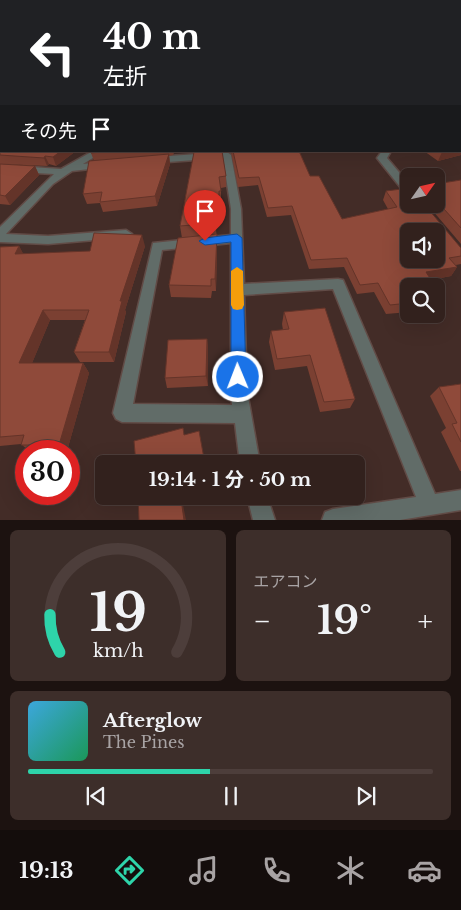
<!DOCTYPE html>
<html lang="ja">
<meta charset="utf-8">
<style>
body{margin:0;font-family:"Libre Baskerville","Noto Sans JP",serif;background:#3d2e2a;color:#f1f3f6;height:100vh;display:flex;flex-direction:column;font-size:19px;white-space:nowrap}
*{box-sizing:border-box;margin:0}
p{font-size:16px;color:#a8a3a4}
.icon{flex:none;width:28px;height:28px;fill:none;stroke:currentColor;stroke-width:2;stroke-linecap:round;stroke-linejoin:round}
.map{position:relative;height:520px;overflow:hidden}
.drawer{display:flex;flex-direction:column;gap:10px;padding:10px;background:#1c1210;flex:1}
.drawer>*{flex:none}
.hud{position:absolute;left:0px;top:0px;width:461px;height:152px;box-shadow:0 5px 20px #0002,0 0 0 1px #4d3e3b;background:#202124;color:#fff;overflow:hidden}
.needle{width:32px;rotate:56deg}
.fabs{position:absolute;left:400px;top:168px;display:grid;gap:10px}
.fabs a{display:grid;place-items:center;width:45px;height:45px;border-radius:8px;background:#32211d;box-shadow:0 5px 20px #0002,0 0 0 1px #4d3e3b;font-size:25px}
.speed{position:absolute;left:15px;top:440px;display:flex;gap:10px;font-size:25px;font-weight:700;text-align:center}
.speed>*{display:grid;place-content:center;width:65px;height:65px;border-radius:50%;background:#32211d;box-shadow:0 5px 20px #0002,0 0 0 1px #4d3e3b;line-height:1}
.speed .limit{border:8px solid #d22;background:#fff;color:#111}
.pin{position:absolute;display:grid;place-items:center;width:42px;height:42px;color:#fff;margin:-51px -21px;border-radius:50% 50% 50% 0;rotate:-45deg;box-shadow:0 0 5px #0007}
.pin .icon{rotate:45deg}
.me{position:absolute;width:55px;margin:-28px;rotate:359deg;stroke-linejoin:round;filter:drop-shadow(0 0 4px #0008)}
.turn{display:flex;align-items:center;gap:18px;height:105px;padding:0 20px;font-size:22px}
.turn .icon{width:65px;height:65px;stroke-width:2.5}
.turn b{display:block;font-size:35px;line-height:42px}
.then{display:flex;align-items:center;height:48px;padding:0 20px;background:#0003;gap:10px;font-size:19px}
.big{font-size:38px;font-weight:700;line-height:1.1}
.drawer .tile{flex:1;display:flex;flex-direction:column;justify-content:center;gap:8px;min-width:0;padding:0 18px;border-radius:8px;background:#3d2e2a}
.drawer .dial{align-items:center;gap:0}
.dial svg{height:130px;overflow:visible;fill:none;stroke:#4d3e3b;stroke-width:7;stroke-linecap:round;text-anchor:middle}
.dial text{fill:#f1f3f6;stroke:none}
.song{display:flex;align-items:center;gap:15px}
.cover{width:60px;height:60px;border-radius:8px;background:linear-gradient(135deg,hsl(200 70% 55%),hsl(150 70% 35%))}
.played{height:5px;border-radius:2px;background:linear-gradient(90deg,#2ed4aa 45%,#4d3e3b 45%)}
.keys{display:flex;justify-content:space-around;direction:ltr}
.heat{display:flex;justify-content:space-between;align-items:center;font-size:28px;direction:ltr}
.drawer .tiles{flex:1;display:grid;gap:10px;grid-template-columns:1fr 1fr}
.tile:last-child{grid-column:span 2}
.trip{position:absolute;left:95px;top:455px;width:270px;height:50px;border-radius:8px;background:#32211d;box-shadow:0 5px 20px #0002,0 0 0 1px #4d3e3b;font-weight:700;line-height:50px;text-align:center}
.dock{display:flex;height:80px;justify-content:space-around;align-items:center;background:#140d0c;color:#a8a3a4}
.dock .icon{width:35px;height:35px}
.dock .current{color:#2ed4aa}
.dock b{font-size:22px;color:#f1f3f6}
.map>svg:first-child{display:block}
</style>
<div class="map">
<svg width="461" height="520" viewBox="0 0 461 520">
<rect width="100%" height="100%" fill="#432c27"/>
<g fill="none" stroke-linecap="round" stroke-linejoin="round">
<defs>
<path id="street" d="M93,151H104L83,164L104,162L107,163V167L72,171L53,184L6,234L48,236L126,230L132,234L130,237L48,244L0,242V227L54,174L0,171V165L61,169Z
M382,151H391L387,158L409,184V194L405,193L377,158Z
M227,152L231,155L241,209L244,284L338,279L343,280L435,494L461,490V510L400,520H322L325,512L333,509L416,497L333,289L244,295L247,391L260,464H240L235,423L122,422L116,419L113,413L153,243L231,235V209L223,158L154,163L149,160L154,157ZM231,243V391L232,405L133,404L162,250Z
M247,496H267L275,520H253Z"/>
</defs>
<!-- street casing -->
<use href="#street" stroke="#614b46" stroke-width="3"/>
<!-- street -->
<use href="#street" fill="#616c68" fill-rule="evenodd"/>
</g>
<!-- wall -->
<path fill="#7b4032" d="M1,81V124H0V82Z
M0,133L76,151L56,166L49,164L47,166L0,164Z
M93,151H175L173,155L169,156L170,164L157,206L103,212L100,203L87,204L83,194L94,161L91,153Z
M299,151L310,176L342,219L388,209L383,200L386,191L461,248V264L456,265L457,267L451,276L430,280L409,286V312L386,314L374,292L357,294L344,267L309,269L291,215L267,217L258,185L238,187L231,152H222L226,176V187L221,188V202H220V209H215L217,246L216,291H212L211,298L171,297L169,285L182,238L180,226L194,152Z
M424,151H460L461,155L438,161Z
M0,164L35,166L39,175L10,205L0,204Z
M461,180V244L427,204H436V184Z
M19,246L23,254L90,251L145,246L125,310L126,312L114,362H80L74,352L85,320H50L32,363H83L89,373L67,451H29L21,444L0,446V247Z
M436,288L444,300L438,309H436Z
M284,312L355,399L350,408L320,412L307,366L275,370L269,342L271,331L283,330L282,324Z
M207,339L208,350V386L167,388L165,378Z
M461,384V471H460L441,432L446,428L430,396L439,387Z"/>
<!-- shaded-wall -->
<path fill="#643429" d="M460,147H461V155L438,161L442,152L460,151Z
M61,151H76L56,166L53,157Z
M169,154L170,164L157,206L155,196Z
M45,156L49,164L47,166L44,158Z
M35,166L39,175L10,205L5,196Z
M217,234V246L216,291L215,279Z
M142,235L145,246L125,310L126,312L114,362L109,352L120,301Z
M19,246L25,257L15,254Z
M457,267L451,276L420,282L426,272Z
M43,310L50,320L28,373L19,363Z
M207,339L208,350V386L206,376Z
M83,363L89,373L67,451H65L59,445Z
M191,496L211,497L183,505L186,520H184L181,499Z"/>
<!-- building -->
<path fill="#8f4a3a" stroke="#643429" fill-rule="evenodd" d="M460,75H461V147H460Z
M1,81V116H0V82Z
M1,132V151H61L53,157L45,156L44,158L0,155V133Z
M93,151H111L91,153Z
M199,151H222L226,176L219,177L221,191H219V197L214,198L216,223L180,226L194,152Z
M233,151H299L310,176H319L342,219L397,207L386,191L409,188V204H424L461,248V256L449,258L457,267L426,272L435,286H409V303L390,305L378,283L360,285L347,258L311,260L292,206L268,208L259,177L239,178ZM409,231H436V259H409Z
M169,154L155,196L100,202L102,192L83,194L89,161Z
M0,164L35,166L5,196L0,195Z
M461,180V228L436,200V184Z
M94,233L142,235L120,301H122L109,352H74L89,310H43L19,363H83L59,445H21L24,435L0,437V247L19,246L15,254L90,251Z
M217,234L215,279H211V286L169,285L178,238Z
M436,288L444,300L436,301Z
M325,308L355,399L324,402L310,355L277,359L271,331L289,329L284,312Z
M207,339L206,376L165,378L168,340Z
M461,384V442L452,424L457,423L439,387Z
M183,428L184,435L199,431L205,464H136L134,441Z
M138,496H191L181,499L184,520H139Z"/>
<!-- sky -->
<linearGradient id="sky" x2="0" y2="1"><stop stop-color="#251815"/><stop offset="0.51" stop-color="#554b52"/><stop offset="1" stop-color="#554b52" stop-opacity="0"/></linearGradient>
<rect width="461" height="148" fill="url(#sky)"/>
<!-- route -->
<path fill="#1a73e8" stroke="#114b97" d="M237,234L242,238L246,377L244,382L238,384L233,382L231,377V242L205,245L199,241L205,238Z"/>
<!-- slow -->
<path fill="#f59e0b" d="M237,267L243,271L244,305L242,309L237,310L233,309L231,305V271Z"/>
</svg>
<div class="fabs">
<a><svg class="needle" viewBox="-14 -14 28 28"><path d="M0-13l5 13h-10z" fill="#e53935"/><path d="M0 13l5-13h-10z" fill="#a8a3a4"/></svg></a>
<a><svg class="icon" aria-label="sound" viewBox="0 0 24 24"><path d="M4 9h4l5-4v14l-5-4H4zM17 9q2 3 0 6"/></svg></a>
<a><svg class="icon" aria-label="search" viewBox="0 0 24 24"><circle cx="10" cy="10" r="6"/><path d="M15 15l6 6"/></svg></a>
</div>
<div class="speed"><div class="limit">30</div></div>
<div class="pin" style="left:205px;top:241px;background:#d93025"><svg class="icon" aria-label="arrive" viewBox="0 0 24 24"><path d="M6 21V4h12l-3 4 3 4H6"/></svg></div>
<svg class="me" style="left:238px;top:377px" viewBox="-20 -20 40 40"><circle r="17" fill="#1a73e8" stroke="#fff" stroke-width="3"/><path d="M0-11L8 9 0 5-8 9z" fill="#fff"/></svg>
<div class="trip">19:14 · 1 分 · 50 m</div>
<div class="hud">
<div class="turn"><svg class="icon" aria-label="left" viewBox="0 0 24 24"><path d="M17 20v-9H6M10 6l-5 5 5 5"/></svg><div><b>40 m</b>左折</div></div>
<div class="then">その先<svg class="icon" aria-label="arrive" viewBox="0 0 24 24"><path d="M6 21V4h12l-3 4 3 4H6"/></svg></div>
</div>
</div>
<section class="drawer">
<div class="tiles">
<div class="tile dial"><svg viewBox="0 0 100 80">
<path d="M14 69A42 42 0 1 1 86 69"/>
<path d="M14 69A42 42 0 0 1 8 46" stroke="#2ed4aa"/>
<text x="50" y="56" font-size="32" font-weight="700">19</text>
<text x="50" y="72" font-size="11">km/h</text>
</svg></div>
<div class="tile"><p>エアコン</p>
<div class="heat"><a>−</a><b class="big">19°</b><a>+</a></div>
</div>
<div class="tile">
<div class="song"><i class="cover"></i><div><b>Afterglow</b><p>The Pines</p></div></div>
<div class="played"></div>
<div class="keys"><svg class="icon" aria-label="previous" viewBox="0 0 24 24"><path d="M18 5L8 12l10 7zM5 5v14"/></svg><svg class="icon" aria-label="pause" viewBox="0 0 24 24"><path d="M8 5v14M16 5v14"/></svg><svg class="icon" aria-label="next" viewBox="0 0 24 24"><path d="M6 5l10 7-10 7zM19 5v14"/></svg></div>
</div>
</div>
</section>
<nav class="dock">
<b>19:13</b>
<svg class="icon current" aria-label="directions" viewBox="0 0 24 24"><path d="M12 3l9 9-9 9-9-9zM9 14v-3h6M13 9l2 2-2 2"/></svg>
<svg class="icon" aria-label="music" viewBox="0 0 24 24"><path d="M9 18V5l10-2v13"/><circle cx="6" cy="18" r="3"/><circle cx="16" cy="16" r="3"/></svg>
<svg class="icon" aria-label="phone" viewBox="0 0 24 24"><path d="M5 4h4l2 5-3 2q2 4 5 5l2-3 5 2v4C11 20 4 13 5 4z"/></svg>
<svg class="icon" aria-label="climate" viewBox="0 0 24 24"><path d="M12 3v18M4 7l16 10M4 17L20 7"/></svg>
<svg class="icon" aria-label="car" viewBox="0 0 24 24"><path d="M5 17H2v-5l4-1 3-4h7l3 4 3 1v5h-3M9 17h6M6 11h13"/><circle cx="7" cy="17" r="2"/><circle cx="17" cy="17" r="2"/></svg>
</nav>
